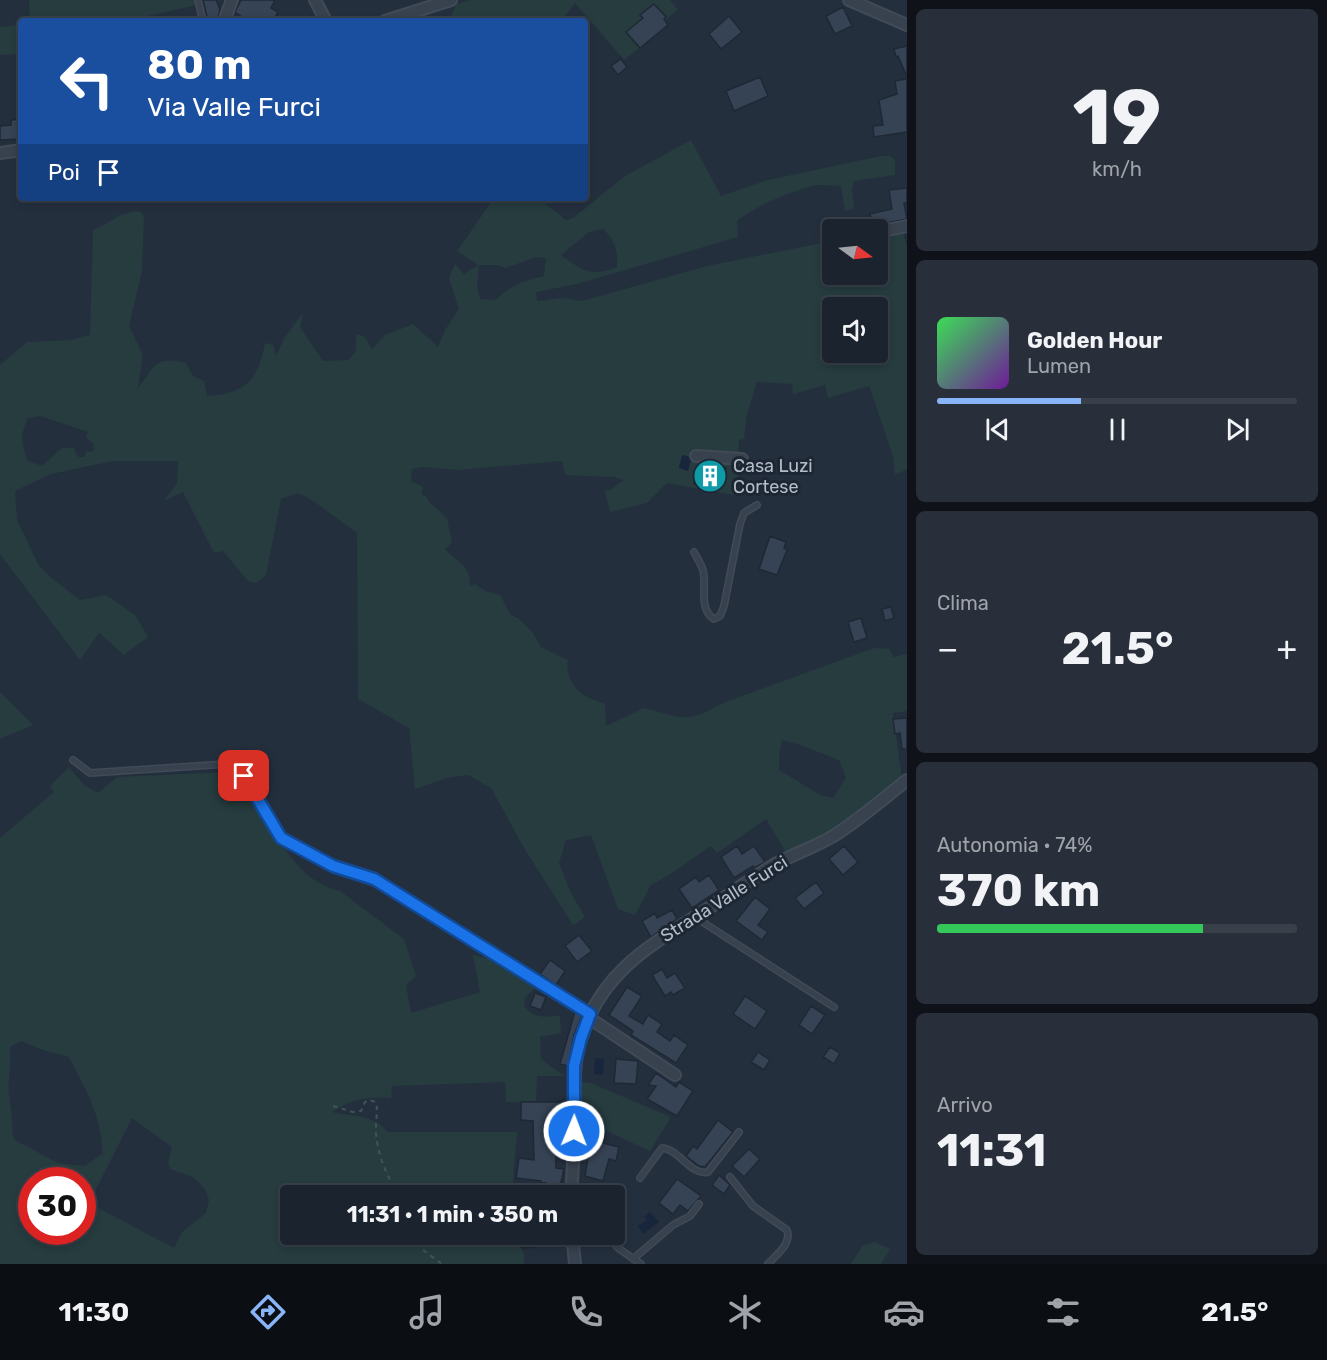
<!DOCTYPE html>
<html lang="it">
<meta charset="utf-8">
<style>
body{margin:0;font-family:Rubik,sans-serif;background:#282f3a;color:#f1f3f6;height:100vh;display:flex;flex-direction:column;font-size:22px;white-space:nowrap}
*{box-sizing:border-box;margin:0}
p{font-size:20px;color:#a0a4aa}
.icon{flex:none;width:33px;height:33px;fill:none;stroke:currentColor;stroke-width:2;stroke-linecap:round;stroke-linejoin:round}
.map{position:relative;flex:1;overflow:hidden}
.drawer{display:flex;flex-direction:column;gap:9px;padding:9px;background:#0f1319;width:420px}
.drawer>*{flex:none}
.guide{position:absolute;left:18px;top:18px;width:570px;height:183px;border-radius:6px;box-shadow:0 3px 9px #0003,0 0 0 2px #39404a;background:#1a4fa0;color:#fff;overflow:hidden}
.needle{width:39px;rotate:105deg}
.buttons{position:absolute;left:822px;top:219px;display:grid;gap:12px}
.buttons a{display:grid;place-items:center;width:66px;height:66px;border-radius:6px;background:#1b232e;box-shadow:0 3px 9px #0003,0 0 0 2px #39404a;font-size:30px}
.speed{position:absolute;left:18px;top:1167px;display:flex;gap:12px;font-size:30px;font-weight:700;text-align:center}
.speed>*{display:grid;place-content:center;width:78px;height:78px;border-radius:50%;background:#1b232e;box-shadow:0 3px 9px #0003,0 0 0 2px #39404a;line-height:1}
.speed .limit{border:9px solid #d22;background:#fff;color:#111}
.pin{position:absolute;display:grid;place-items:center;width:51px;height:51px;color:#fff;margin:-26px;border-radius:12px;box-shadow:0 3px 9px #0006}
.me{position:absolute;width:66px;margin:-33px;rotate:1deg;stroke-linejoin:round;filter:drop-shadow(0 0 4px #0008)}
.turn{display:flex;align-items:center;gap:21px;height:126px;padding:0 30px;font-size:27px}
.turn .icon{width:78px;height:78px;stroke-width:2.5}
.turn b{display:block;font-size:42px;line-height:51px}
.then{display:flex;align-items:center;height:57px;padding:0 30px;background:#0003;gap:12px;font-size:22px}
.big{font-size:45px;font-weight:700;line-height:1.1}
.drawer .widget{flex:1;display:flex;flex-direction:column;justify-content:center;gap:9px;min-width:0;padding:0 21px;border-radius:9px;background:#282f3a}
.drawer .dial{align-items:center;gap:0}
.dial b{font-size:78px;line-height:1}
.song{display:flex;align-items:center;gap:18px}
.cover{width:72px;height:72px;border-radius:9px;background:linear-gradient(135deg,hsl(130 70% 55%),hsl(280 70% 35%))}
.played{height:6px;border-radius:3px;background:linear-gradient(90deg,#8ab4f8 40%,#39404a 40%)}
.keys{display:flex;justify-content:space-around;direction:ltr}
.heat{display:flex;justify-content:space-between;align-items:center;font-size:33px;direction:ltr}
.charge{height:9px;border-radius:4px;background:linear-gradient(90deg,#34c759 74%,#39404a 0)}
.trip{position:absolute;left:280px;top:1185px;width:345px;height:60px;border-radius:6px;background:#1b232e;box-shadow:0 3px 9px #0003,0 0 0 2px #39404a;font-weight:700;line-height:60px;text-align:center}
.tabs{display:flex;height:96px;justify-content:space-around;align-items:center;background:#0b0e12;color:#a0a4aa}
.tabs .icon{width:42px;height:42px}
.tabs .on{color:#8ab4f8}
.tabs b{font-size:27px;color:#f1f3f6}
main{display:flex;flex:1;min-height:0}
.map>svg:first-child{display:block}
</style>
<main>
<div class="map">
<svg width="907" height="1264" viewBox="0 0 907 1264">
<rect width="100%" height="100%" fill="#242f3e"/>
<!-- green -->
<path fill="#263c3f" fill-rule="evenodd" d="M29,0H195L197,5L134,19V21H30Z
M471,0H670L678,10C670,15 662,23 659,33L624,60L575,3L561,21H449L456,4Z
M21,25V54L0,55V27Z
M691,140L721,196L768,180L881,156H891L895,161V175L854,181L852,189L854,208L845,211L841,186C832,186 821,184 812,186C786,193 758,205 737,221L738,237L577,284L536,292L537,301L562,298L582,301L707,266L832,241V274H878V231L901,226L907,247V469L895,475L893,456L869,386L828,398L825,385L793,394L792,384L757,382L747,414L744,439L739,440L737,486L733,495L667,483L647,503L610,512L605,490H610L624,480L614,477L565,475L562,461L457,470L423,467L412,469L411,481L423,487L421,494L426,496L429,502L447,518L452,543L445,549C458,563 471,565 470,586L475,584L485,591L500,595L511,615L518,618L533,633L541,647L568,660C565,671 572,687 582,694C589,699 598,701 605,704L606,726L644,708C683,718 686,724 723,703L874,648L890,649L893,657L907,654V711L893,713L902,779C865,808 829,834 787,854L766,819L717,853L711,846L669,875L651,885L635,915L618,909L591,835L566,840L559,863L571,893L585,917L573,925L524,848L491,788L468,775L447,778L415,789L409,728L358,699L357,533L312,500L298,493L281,499L266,575L256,583L248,581L223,551L214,553L183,492L164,501L177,483L178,461H113L51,474L15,491L17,520L39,566L53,579L80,600L106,595L135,615L148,637L124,655L99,633L80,660L0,554V365L27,342L71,340L90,335L93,230C113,222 116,213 140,211L144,217L142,271L129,326L143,355L138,388C155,368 153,355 186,363L193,376L204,381L207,396C245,394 258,380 265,343L273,345L276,356L285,337L303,313L300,327L323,361L349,360L356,351V334L365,337L372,349L385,335L413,324L438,347L445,330L459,309L449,278L455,264L464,274L478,265L457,251L494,198H538L566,220L573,218L625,176ZM603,229C615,240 618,251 617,267C590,278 583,270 561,255L589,232ZM536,257L546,258L544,276C520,282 514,284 495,300L480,299L477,286L479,265H496L506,268ZM832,308H878V352H832ZM40,416L88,432L86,438L93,443L94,450L90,452L86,451L85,457H78L74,448H62L42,466L28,461C21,445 20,434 28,418ZM782,740L798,744L839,760L846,778L833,798L820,795L779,770V756Z
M0,692L33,725L0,739Z
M69,767L84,785L98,793L117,777L230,772C267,806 287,881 340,891L404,939L416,976L406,985L411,1013L480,992L473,955L486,958L537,987L525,997L524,1005C533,1020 544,1016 560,1016L561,1033L540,1037L541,1059L564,1076H537L536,1102H506L505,1082L392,1086L391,1098C366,1096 353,1099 332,1112C349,1116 377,1115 387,1132H517L512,1194L493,1196H291V1234L514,1235L524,1254V1264H0V838L54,792L50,786ZM21,1041L46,1051L69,1057C87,1092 100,1113 103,1153L85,1166L58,1163L15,1140C10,1132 13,1126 12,1118C11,1105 7,1093 9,1080C10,1068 11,1059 10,1047ZM132,1118L172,1147L168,1163L170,1169L193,1177L205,1189L209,1200L206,1213L182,1232L174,1248L89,1203ZM32,1180H82V1232H32Z
M582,1082L591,1083L671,1117L650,1151L580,1119Z
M875,1242L890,1249L881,1264H851L862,1246Z"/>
<!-- water -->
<path fill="#17263c" d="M682,455L692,457L688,471L679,468Z
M595,1058L604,1059L603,1075L594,1074Z
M650,1212L659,1222L643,1234L638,1226L647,1220L644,1217Z"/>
<!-- building -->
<path fill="#364354" stroke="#1f2835" stroke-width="1.5" d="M203,0H216L220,9L217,21H208Z
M241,0H275L271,8L278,12L273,21H248L235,12Z
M654,4L666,17L664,19L668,25L640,48L626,32L643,18L640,15Z
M843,7L852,26L835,34L826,16Z
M729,16L742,32L721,49L709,34Z
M907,46V77L898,56L896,57L894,49Z
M621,59L627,67L618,75L611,66Z
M760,77L768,96L734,111L726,91Z
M907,79V132L874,137L873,126L883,125L879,100L897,94L895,81Z
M21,119V139L0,140V126L11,125V120Z
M907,188V203H904L907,219L881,224L873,229L870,214L892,209L889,190Z
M706,464L714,465V467L726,468L723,485L694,484L697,466L706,467Z
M770,536L786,542L784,548L787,550L777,575L759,569Z
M891,607L894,618L885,621L882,609Z
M861,618L867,638L854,642L848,622Z
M907,718V749H902L900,733L895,734L893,719Z
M737,846L742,854L754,846L765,862L754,868L753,866L734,878L721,857Z
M844,846L858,862L843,875L829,859Z
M709,875L719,890L692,908L679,889L696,877L699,882Z
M816,882L824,893L804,909L795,898Z
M755,897L770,909L758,925L768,932L762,940L736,921Z
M672,910L677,919L651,937L642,921L655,913L657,918Z
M579,935L592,951L577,962L565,946Z
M550,960L565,971L556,985L540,974Z
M662,969L667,978L675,973L685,988L673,995L671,992L665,996L652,975Z
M627,987L642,996L629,1016L643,1024L648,1015L662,1024L657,1032L670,1041L674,1035L688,1045L676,1063L631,1035L633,1031L609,1015Z
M535,993L546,997L541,1010L530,1006Z
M745,996L767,1011L755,1029L733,1014Z
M811,1006L825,1015L812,1034L799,1025Z
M575,1011L582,1015L574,1035L568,1066L560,1064Z
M830,1047L840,1053L834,1064L823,1057Z
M758,1052L770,1060L764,1070L751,1062Z
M616,1059L638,1061L636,1084L614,1083Z
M656,1073L676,1087L679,1082L693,1091L677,1116L647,1099L656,1086L648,1085Z
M521,1102H564L563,1123H555L556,1168L564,1169L560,1187L546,1185V1183H541V1181L516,1178L519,1158L534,1160L533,1121L521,1120Z
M718,1120L733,1132L705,1167L699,1166L686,1156L693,1146L697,1149Z
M591,1140L619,1147L616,1161L609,1159L603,1181L585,1176Z
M749,1149L760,1159L744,1177L732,1166Z
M719,1175L730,1185L724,1194L712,1185Z
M677,1179L701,1196L688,1211L680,1205L673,1214L659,1203Z
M521,1234H552L554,1245L522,1248Z"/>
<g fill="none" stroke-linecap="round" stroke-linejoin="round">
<defs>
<path id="service" d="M198,0L203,21
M694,552C697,558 701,564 703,570C707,586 698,609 714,619L720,616L724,606L740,524L744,513L757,505
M73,760L90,773L227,764L244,776L281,838L333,866L374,879L590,1014
M697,915L701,921L834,1007
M730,1177L753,1206L787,1230C792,1244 776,1255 768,1264
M640,1178L662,1148C679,1149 691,1176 708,1172L739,1132
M605,1234L618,1248L641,1264
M633,1259L673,1225L690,1216L699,1204"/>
<path id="minor" d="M315,0L326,21
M849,0L907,25
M224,21L232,0
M385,21L451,0
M0,153L21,150
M882,231L907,226
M696,456L742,459
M589,1018L675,1075
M571,1196C573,1170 574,1144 575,1118C575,1091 573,1064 581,1037C603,969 653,944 709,908C733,892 756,874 781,861C799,852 817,846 835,835C860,819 883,799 907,780
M572,1234L575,1264"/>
</defs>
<!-- service casing -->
<use href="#service" stroke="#414a57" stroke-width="8"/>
<!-- minor casing -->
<use href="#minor" stroke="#414a57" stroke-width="14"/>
<!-- path -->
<path stroke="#3f5557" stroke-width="2" stroke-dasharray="4.5 4.5" stroke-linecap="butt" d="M333,1106L353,1112L361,1111L365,1102L369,1100L376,1102C378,1113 376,1116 376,1126C375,1137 379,1154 383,1164C388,1178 393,1179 389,1196
M415,1234L423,1250L442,1264"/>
<!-- service -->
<use href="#service" stroke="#38414e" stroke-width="5"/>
<!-- minor -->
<use href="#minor" stroke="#38414e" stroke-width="10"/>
</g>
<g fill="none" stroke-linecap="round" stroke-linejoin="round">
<defs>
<path id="route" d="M244,776L281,838L333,866L374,879L590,1014L581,1038L574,1066V1131"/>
</defs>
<!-- route casing -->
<use href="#route" stroke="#114b97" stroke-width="15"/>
<!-- route -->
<use href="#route" stroke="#1a73e8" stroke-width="10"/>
</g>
<!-- icons -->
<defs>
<symbol id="building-disc" viewBox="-11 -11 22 22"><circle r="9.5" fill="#0f9aa8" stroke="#1d2633"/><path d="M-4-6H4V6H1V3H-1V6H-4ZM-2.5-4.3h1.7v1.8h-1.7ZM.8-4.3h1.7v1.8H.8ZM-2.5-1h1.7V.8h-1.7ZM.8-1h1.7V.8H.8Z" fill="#fff"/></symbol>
</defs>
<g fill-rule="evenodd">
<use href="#building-disc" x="691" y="457" width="38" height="38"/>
</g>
<g text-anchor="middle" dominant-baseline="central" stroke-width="6" stroke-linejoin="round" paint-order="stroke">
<!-- poi labels -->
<g font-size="18" fill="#b4bcc9" stroke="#1d2633" text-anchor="start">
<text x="733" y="466">Casa Luzi<tspan x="733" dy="21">Cortese</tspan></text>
</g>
<!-- street labels -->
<g font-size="18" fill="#b4bcc9" stroke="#1d2633">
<text transform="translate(724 899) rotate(-32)">Strada Valle Furci</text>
</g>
</g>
</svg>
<div class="buttons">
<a><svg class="needle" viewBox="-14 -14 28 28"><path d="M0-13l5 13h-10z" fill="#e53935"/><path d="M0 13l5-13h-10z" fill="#a0a4aa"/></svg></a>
<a><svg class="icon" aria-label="sound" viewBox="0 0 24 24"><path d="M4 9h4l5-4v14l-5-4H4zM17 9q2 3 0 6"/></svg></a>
</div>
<div class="speed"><div class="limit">30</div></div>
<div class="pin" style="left:244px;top:776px;background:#d93025"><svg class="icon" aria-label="arrive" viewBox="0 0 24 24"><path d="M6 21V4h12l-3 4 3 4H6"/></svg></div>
<svg class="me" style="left:574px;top:1131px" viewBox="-20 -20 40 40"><circle r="17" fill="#1a73e8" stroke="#fff" stroke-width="3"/><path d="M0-11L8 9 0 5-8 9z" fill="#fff"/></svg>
<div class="trip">11:31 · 1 min · 350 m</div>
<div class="guide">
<div class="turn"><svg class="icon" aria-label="left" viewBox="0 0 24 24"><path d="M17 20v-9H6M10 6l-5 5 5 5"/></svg><div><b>80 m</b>Via Valle Furci</div></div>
<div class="then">Poi<svg class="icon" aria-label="arrive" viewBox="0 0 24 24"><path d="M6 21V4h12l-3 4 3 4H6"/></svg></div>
</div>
</div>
<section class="drawer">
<div class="widget dial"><b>19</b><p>km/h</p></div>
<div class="widget">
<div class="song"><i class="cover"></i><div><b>Golden Hour</b><p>Lumen</p></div></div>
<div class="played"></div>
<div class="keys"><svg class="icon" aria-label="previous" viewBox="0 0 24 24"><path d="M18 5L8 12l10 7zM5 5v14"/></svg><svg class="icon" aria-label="pause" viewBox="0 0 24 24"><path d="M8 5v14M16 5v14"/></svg><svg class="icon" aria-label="next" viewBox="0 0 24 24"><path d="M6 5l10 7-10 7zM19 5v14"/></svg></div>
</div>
<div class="widget"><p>Clima</p>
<div class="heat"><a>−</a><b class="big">21.5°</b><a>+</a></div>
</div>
<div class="widget"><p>Autonomia · 74%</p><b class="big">370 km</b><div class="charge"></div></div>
<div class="widget"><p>Arrivo</p><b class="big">11:31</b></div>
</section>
</main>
<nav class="tabs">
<b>11:30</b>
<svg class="icon on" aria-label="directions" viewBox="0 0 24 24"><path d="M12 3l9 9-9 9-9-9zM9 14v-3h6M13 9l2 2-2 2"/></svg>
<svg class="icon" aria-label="music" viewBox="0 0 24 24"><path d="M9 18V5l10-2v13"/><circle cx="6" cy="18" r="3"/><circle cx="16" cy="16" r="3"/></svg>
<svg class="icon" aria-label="phone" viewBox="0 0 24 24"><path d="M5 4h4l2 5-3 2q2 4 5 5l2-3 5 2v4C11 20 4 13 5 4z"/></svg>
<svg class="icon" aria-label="climate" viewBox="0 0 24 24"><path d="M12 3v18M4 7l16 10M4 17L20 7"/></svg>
<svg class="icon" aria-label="car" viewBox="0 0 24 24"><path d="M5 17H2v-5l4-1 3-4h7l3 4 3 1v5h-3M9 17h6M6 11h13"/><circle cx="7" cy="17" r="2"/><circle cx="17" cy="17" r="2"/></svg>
<svg class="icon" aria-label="filters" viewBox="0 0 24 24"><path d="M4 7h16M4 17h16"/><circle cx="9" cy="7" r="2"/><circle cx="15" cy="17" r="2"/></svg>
<b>21.5°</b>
</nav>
